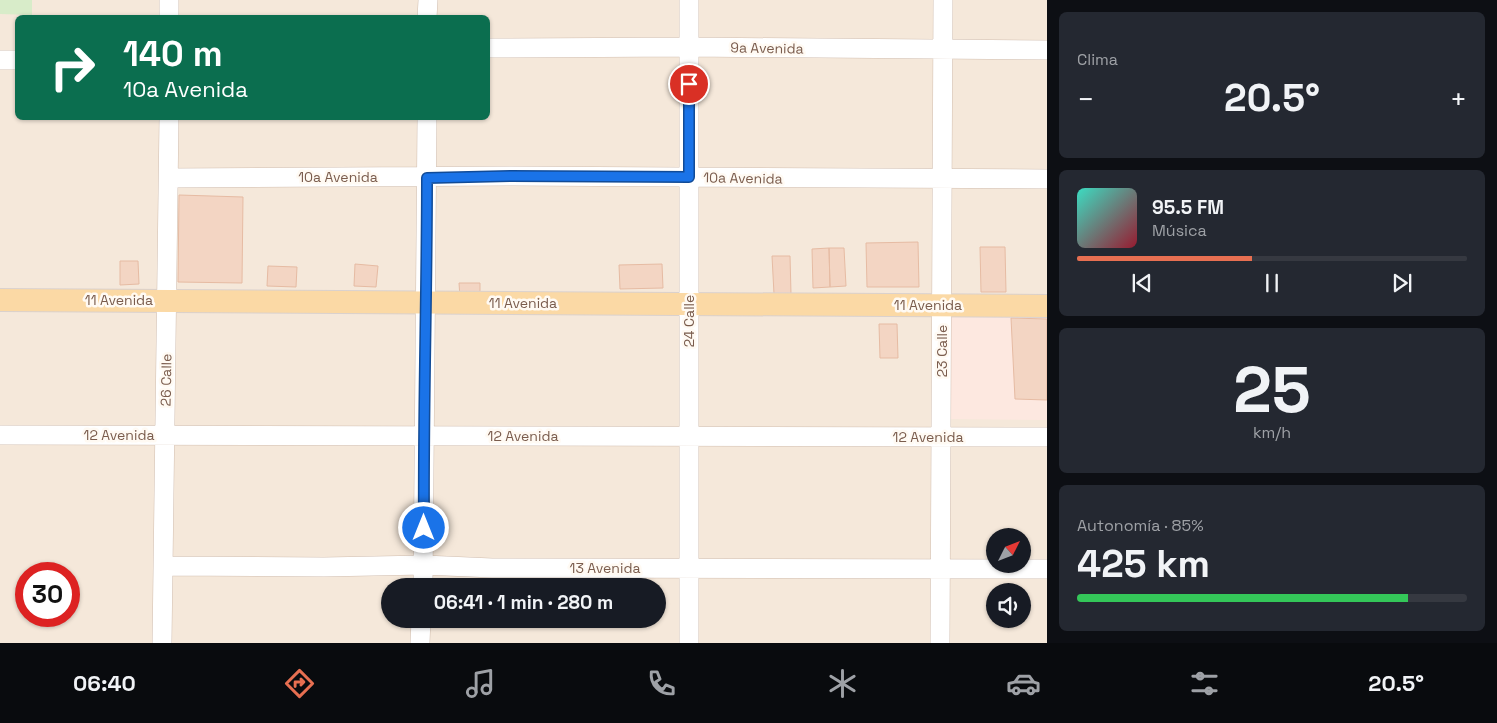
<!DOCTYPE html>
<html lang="es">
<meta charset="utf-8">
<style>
body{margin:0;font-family:"Space Grotesk",sans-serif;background:#242831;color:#f1f3f6;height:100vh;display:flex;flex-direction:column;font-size:19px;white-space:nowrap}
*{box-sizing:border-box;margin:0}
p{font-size:16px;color:#9ea1a6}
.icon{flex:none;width:28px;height:28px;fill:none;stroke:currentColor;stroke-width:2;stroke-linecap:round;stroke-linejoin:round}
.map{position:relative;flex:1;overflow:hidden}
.drawer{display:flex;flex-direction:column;gap:12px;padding:12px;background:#0d0f14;width:450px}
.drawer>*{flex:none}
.hud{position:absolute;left:15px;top:15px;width:475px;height:105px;border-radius:8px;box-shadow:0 1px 4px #0004;background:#0b6e4f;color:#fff;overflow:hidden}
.needle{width:32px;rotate:48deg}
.fabs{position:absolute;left:986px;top:528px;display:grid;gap:10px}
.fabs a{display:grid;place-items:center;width:45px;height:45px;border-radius:50%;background:#171b24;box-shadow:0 1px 4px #0004;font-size:25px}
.speed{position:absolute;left:15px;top:562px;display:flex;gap:10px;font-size:25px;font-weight:700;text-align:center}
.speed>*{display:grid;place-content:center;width:65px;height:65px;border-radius:50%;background:#171b24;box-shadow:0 1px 4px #0004;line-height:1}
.speed .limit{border:8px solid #d22;background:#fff;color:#111}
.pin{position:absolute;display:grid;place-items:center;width:42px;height:42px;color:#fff;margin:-21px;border:2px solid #fff;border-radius:50%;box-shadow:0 1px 5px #0007}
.me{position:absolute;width:55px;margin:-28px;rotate:0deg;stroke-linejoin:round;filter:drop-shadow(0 0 4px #0008)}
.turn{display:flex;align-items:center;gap:18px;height:105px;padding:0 25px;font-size:22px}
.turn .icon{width:65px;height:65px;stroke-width:2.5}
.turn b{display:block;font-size:35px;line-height:42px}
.big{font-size:38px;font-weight:800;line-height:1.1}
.drawer .tile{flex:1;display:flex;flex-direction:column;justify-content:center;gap:8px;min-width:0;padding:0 18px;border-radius:8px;background:#242831}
.drawer .dial{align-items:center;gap:0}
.dial b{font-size:65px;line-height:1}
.song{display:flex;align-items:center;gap:15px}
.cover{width:60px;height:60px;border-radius:8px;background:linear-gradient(135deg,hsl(170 70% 55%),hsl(350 70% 35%))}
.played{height:5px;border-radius:2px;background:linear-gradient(90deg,#e76f51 45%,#363941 45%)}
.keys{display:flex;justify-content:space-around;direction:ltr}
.heat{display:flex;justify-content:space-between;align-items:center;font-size:28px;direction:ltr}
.charge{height:8px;border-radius:4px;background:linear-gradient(90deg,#34c759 85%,#363941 0)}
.trip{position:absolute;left:381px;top:578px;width:285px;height:50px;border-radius:25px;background:#171b24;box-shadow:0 1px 4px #0004;font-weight:800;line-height:50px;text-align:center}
.tab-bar{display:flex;height:80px;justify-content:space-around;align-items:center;background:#090b0e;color:#9ea1a6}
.tab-bar .icon{width:35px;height:35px}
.tab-bar .selected{color:#e76f51}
.tab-bar b{font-size:22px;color:#f1f3f6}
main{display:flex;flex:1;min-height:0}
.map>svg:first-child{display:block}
</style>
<main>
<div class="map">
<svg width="1047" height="643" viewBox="0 0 1047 643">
<rect width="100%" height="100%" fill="#fdf6ec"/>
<!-- residential -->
<path fill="#f5e8da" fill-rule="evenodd" d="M0,0H1047V643H0ZM18,18H488V118H18ZM995,536H1022V564H995ZM26,574H69V616H26ZM390,586H658V619H390ZM995,591H1022V619H995Z"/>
<!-- commercial -->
<path fill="#fde8e0" d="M949,312L1047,313V420L950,419Z"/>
<!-- green -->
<path fill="#d8ecc9" d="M0,0H32V15L0,14Z"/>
<!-- building -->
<path fill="#f3d5c3" stroke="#e6bba3" d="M179,195L243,197L242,283L178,282Z
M918,242L919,287H867L866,243Z
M980,247H1005L1006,292H981Z
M829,248L830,287L813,288L812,249Z
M829,248H844L846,286L830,287Z
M772,256H790L791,294H774Z
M120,261H138L139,284L120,285Z
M355,264L378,266L376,287L354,286Z
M662,264L663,288L620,289L619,265Z
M268,266L297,267L296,287L267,286Z
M459,283H480V298H460Z
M1011,318L1047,319V400L1015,399Z
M879,324H897L898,358H880Z"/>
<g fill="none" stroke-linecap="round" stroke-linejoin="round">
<defs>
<path id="minor" d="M169,0V18
M427,18L428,0
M488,48L689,47L1047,50
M0,60H18
M169,178L511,176L1047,179
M0,435L1047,437
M163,566L324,567L424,565L492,568L1047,569
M423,586L427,118
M162,643L169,118
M420,643L421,619
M689,643V0
M940,643L943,0"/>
<path id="major" d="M0,300L1047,306"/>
</defs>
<!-- minor casing -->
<use href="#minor" stroke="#d1beb0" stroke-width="20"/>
<!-- major casing -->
<use href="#major" stroke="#dad1cd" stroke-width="24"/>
<!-- minor -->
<use href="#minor" stroke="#fff" stroke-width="19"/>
<!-- major -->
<use href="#major" stroke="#fbd9a5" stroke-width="22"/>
</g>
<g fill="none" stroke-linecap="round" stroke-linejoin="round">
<defs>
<path id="route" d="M424,528C423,411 427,295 427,178L511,176L689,177V84"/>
</defs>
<!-- route casing -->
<use href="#route" stroke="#114b97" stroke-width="12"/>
<!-- route -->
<use href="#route" stroke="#1a73e8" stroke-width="9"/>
</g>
<g text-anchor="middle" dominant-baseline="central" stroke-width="5" stroke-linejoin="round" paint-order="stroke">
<!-- street labels -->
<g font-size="14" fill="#7a5c4d" stroke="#fffaf3">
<text transform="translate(767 48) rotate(1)">9a Avenida</text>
<text x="338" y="177">10a Avenida</text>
<text transform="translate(743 178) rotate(1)">10a Avenida</text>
<text x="119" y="300">11 Avenida</text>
<text x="523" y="303">11 Avenida</text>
<text x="928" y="305">11 Avenida</text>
<text transform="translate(689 321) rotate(-90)">24 Calle</text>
<text transform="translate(942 351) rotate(-90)">23 Calle</text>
<text transform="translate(166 380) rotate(-89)">26 Calle</text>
<text x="119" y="435">12 Avenida</text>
<text x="523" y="436">12 Avenida</text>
<text x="928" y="437">12 Avenida</text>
<text x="605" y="568">13 Avenida</text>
</g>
</g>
</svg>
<div class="fabs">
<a><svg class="needle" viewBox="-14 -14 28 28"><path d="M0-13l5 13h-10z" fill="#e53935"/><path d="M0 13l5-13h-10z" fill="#9ea1a6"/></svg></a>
<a><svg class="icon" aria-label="sound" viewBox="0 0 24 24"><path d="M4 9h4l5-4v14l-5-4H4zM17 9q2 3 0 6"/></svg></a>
</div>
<div class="speed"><div class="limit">30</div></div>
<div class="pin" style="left:689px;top:84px;background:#d93025"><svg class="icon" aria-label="arrive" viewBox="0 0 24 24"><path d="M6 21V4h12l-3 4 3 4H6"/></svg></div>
<svg class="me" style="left:424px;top:528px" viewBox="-20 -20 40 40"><circle r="17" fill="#1a73e8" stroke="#fff" stroke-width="3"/><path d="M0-11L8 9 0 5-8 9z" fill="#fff"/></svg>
<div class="trip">06:41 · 1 min · 280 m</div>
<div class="hud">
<div class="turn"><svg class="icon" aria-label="right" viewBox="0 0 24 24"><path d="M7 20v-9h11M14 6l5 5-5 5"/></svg><div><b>140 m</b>10a Avenida</div></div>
</div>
</div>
<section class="drawer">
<div class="tile"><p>Clima</p>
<div class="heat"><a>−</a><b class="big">20.5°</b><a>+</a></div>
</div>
<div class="tile">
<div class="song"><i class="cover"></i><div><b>95.5 FM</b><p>Música</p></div></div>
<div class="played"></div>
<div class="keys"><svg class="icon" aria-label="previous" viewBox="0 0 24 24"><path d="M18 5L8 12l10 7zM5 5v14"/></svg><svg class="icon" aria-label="pause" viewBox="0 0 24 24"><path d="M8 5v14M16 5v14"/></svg><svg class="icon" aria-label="next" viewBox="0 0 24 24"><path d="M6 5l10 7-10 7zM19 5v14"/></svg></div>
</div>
<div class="tile dial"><b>25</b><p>km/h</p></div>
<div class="tile"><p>Autonomía · 85%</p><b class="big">425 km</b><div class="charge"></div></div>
</section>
</main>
<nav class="tab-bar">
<b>06:40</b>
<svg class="icon selected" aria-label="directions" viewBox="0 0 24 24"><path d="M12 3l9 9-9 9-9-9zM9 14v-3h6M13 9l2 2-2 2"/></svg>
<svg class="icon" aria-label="music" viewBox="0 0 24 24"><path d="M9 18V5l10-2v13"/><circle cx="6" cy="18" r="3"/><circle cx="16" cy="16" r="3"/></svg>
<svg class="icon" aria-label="phone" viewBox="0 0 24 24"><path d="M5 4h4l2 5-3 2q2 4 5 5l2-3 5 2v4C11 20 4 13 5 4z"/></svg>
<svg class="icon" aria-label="climate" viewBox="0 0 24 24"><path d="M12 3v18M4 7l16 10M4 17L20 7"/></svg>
<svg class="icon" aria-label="car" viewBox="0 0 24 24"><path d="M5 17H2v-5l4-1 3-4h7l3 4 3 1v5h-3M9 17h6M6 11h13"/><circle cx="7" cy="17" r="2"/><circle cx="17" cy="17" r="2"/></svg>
<svg class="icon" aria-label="filters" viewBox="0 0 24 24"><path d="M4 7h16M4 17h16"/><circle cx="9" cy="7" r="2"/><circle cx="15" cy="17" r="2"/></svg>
<b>20.5°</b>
</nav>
